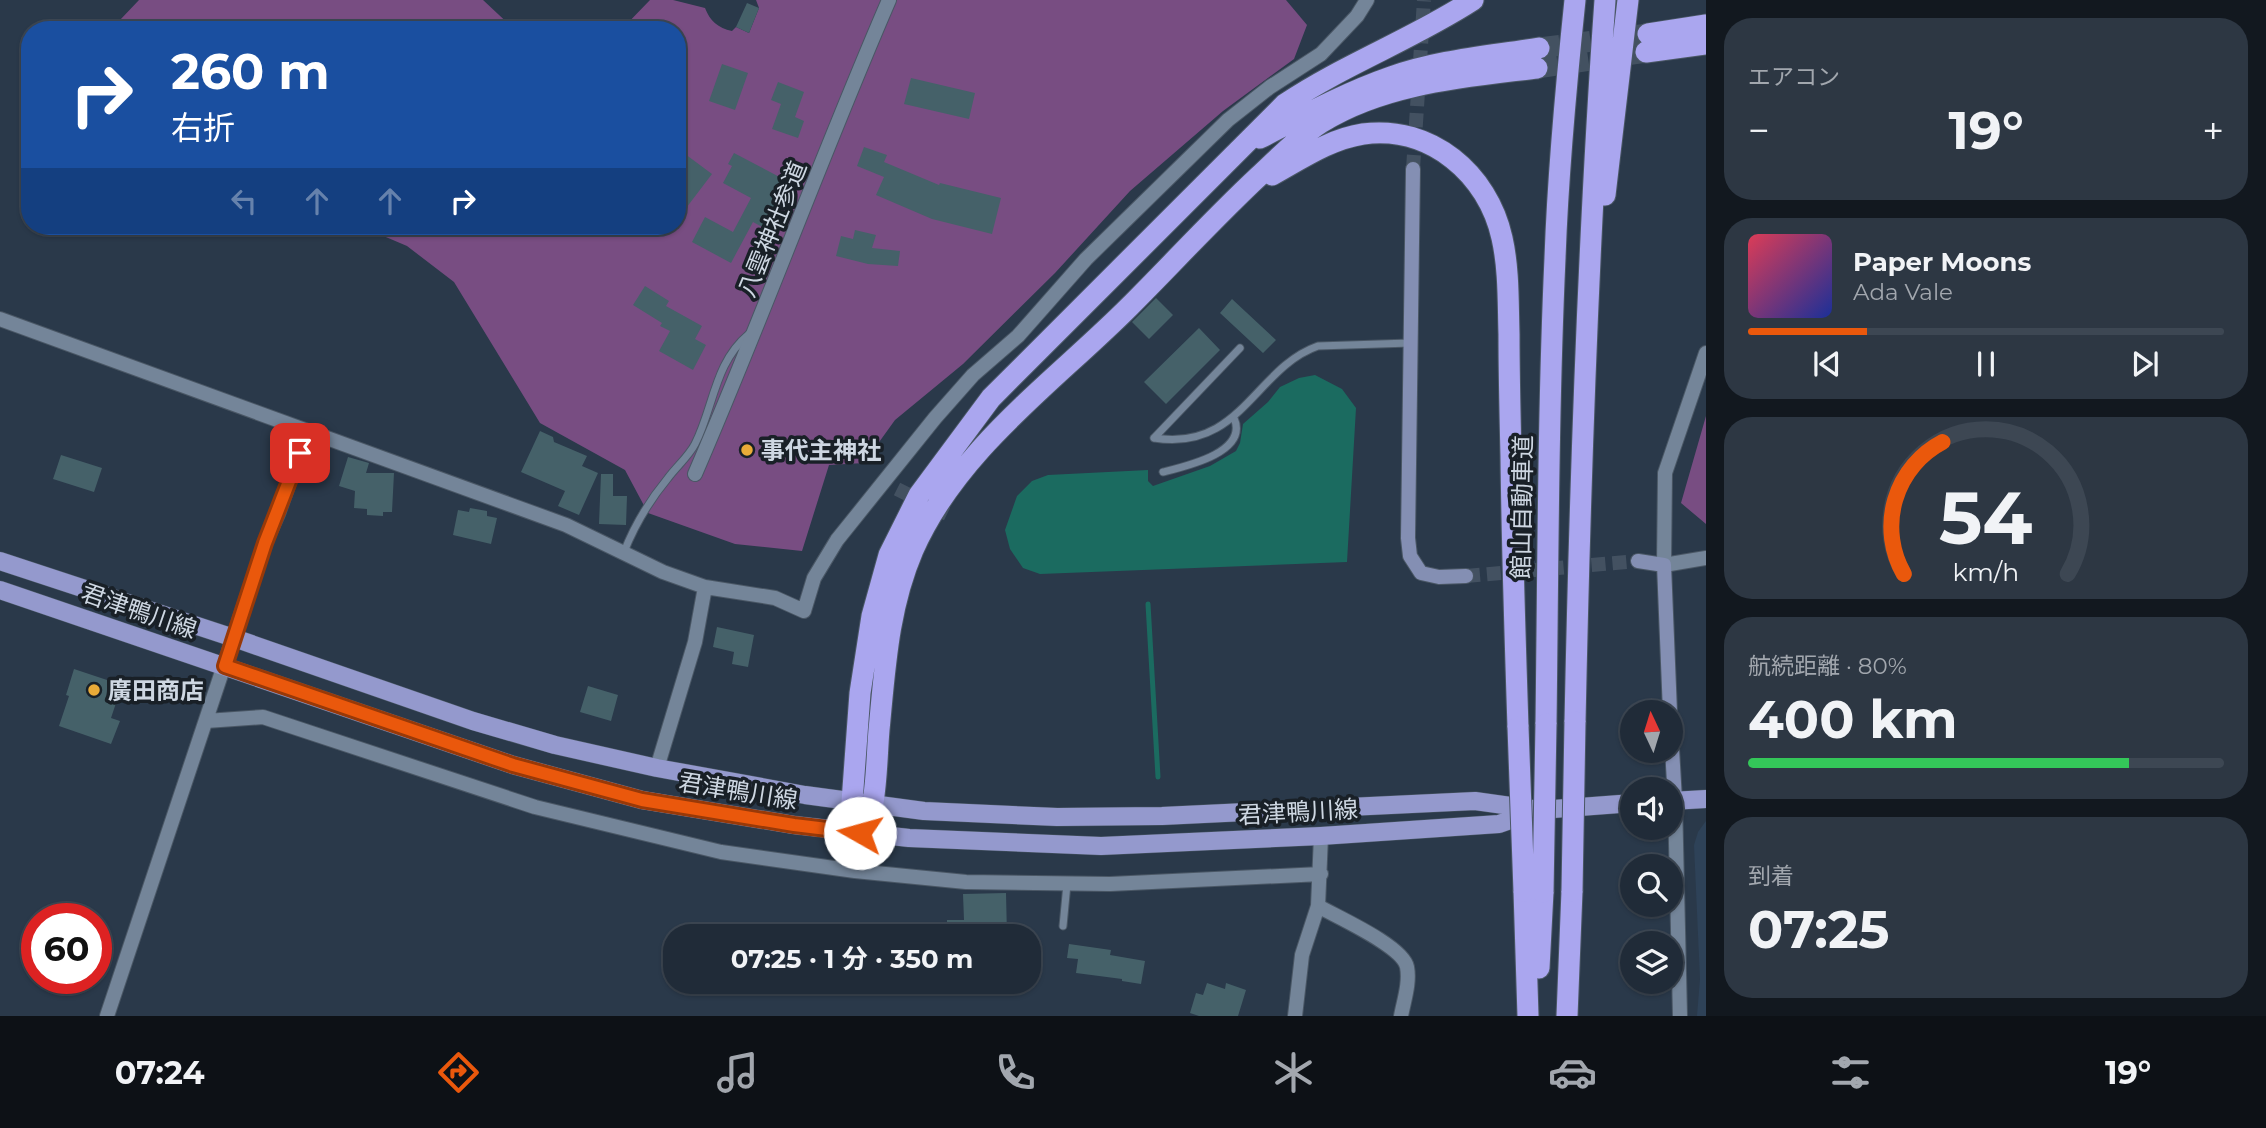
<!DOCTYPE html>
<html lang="ja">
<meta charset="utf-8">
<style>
body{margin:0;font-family:Montserrat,"Noto Sans JP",sans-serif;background:#2d3743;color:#f1f3f6;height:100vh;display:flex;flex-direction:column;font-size:26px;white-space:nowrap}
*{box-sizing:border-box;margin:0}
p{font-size:23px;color:#a2a7ae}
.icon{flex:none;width:38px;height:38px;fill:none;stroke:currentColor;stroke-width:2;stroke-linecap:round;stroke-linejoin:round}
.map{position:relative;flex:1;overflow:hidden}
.panel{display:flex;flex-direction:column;gap:18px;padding:18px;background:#12181f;width:560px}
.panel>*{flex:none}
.top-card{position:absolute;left:21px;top:21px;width:665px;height:214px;border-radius:28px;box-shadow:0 2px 5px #0004,0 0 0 2px #3d4753;background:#1a4fa0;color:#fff;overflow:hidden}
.needle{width:46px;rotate:356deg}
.fabs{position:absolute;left:1620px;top:700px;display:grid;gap:14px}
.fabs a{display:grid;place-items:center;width:63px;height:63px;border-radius:50%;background:#202b38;box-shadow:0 2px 5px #0004,0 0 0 2px #3d4753;font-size:35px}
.speed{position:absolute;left:21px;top:903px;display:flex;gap:14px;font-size:35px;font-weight:700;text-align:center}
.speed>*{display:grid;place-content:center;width:91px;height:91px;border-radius:50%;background:#202b38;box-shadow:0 2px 5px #0004,0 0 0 2px #3d4753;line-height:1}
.speed .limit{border:10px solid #d22;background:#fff;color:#111}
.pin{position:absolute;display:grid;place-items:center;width:60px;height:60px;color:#fff;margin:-30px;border-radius:14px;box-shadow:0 4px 10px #0006}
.me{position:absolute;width:77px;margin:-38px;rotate:277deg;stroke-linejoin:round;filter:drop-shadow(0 0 5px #0008)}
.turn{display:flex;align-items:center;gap:24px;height:147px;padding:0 35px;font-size:32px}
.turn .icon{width:91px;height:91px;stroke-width:2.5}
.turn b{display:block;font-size:49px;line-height:60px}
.lanes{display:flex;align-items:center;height:66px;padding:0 35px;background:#0003;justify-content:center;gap:35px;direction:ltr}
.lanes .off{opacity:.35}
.big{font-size:52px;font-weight:700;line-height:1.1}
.panel .widget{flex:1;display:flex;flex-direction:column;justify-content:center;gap:10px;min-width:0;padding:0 24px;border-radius:28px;background:#2d3743}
.panel .dial{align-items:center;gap:0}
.dial svg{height:182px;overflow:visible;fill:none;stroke:#3d4753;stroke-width:7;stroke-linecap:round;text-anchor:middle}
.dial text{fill:#f1f3f6;stroke:none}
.song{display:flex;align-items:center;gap:21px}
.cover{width:84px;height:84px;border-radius:10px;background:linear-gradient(135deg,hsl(350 70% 55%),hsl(230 70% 35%))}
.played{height:7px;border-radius:4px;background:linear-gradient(90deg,#ea580c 25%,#3d4753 25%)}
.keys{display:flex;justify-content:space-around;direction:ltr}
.heat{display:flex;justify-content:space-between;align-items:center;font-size:38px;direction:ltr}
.charge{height:10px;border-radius:5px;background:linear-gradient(90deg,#34c759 80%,#3d4753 0)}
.trip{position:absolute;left:663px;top:924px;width:378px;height:70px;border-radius:28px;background:#202b38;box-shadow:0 2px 5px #0004,0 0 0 2px #3d4753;font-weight:700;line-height:70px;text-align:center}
.menu{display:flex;height:112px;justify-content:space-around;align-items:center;background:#0d1116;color:#a2a7ae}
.menu .icon{width:49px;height:49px}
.menu .current{color:#ea580c}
.menu b{font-size:32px;color:#f1f3f6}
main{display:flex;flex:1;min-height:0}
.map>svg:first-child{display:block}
</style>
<main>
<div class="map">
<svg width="1706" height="1016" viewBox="0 0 1706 1016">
<rect width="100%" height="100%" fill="#2a394a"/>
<!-- built -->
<path fill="#2e4258" d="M1706,821V1016H1697L1700,979L1694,845L1698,832Z"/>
<!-- forest -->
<path fill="#784d82" d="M139,0H483L515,30H116L120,20Z
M650,0H673L705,8C710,21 718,28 732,31L736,27L749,33L759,8L756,0H1286L1307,25L1294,59L1223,111L1130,191L1055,273L963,364L895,420L864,463L829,465L802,551L735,544L648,513L625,470L540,423L454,282L407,246L360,226H677V30H621Z
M1706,416V524L1681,503Z"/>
<!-- water -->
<path fill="#1b6b60" d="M1315,375L1342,389L1356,408L1347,562L1040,574L1023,568L1010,549L1005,530L1017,496L1032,481L1048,475L1148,470V481L1153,486L1210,466L1236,451L1240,443L1243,424L1268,402L1280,387L1299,378Z"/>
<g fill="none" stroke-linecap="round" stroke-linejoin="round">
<!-- stream -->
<path stroke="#1b6b60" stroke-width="5" d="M1148,604L1158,777"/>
</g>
<!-- building -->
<path fill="#456169" d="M747,3L759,8L749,33L736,27Z
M722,64L748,73L735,110L709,101Z
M911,78L975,93L969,119L904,104Z
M778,82L804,92L795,117L804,121L798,138L772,129L781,104L771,100Z
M864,147L887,155L884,162L939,185L940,183L1001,198L992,234L932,219L876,195L884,177L857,166Z
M677,148L712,174L677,220Z
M734,153L789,182L764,228L753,222L731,263L692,242L705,217L733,232L751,198L723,183L732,166L728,164Z
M855,230L876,235L872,248L900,251L898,266L868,264L836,256L841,236L853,239Z
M645,286L669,301L666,306L702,326L695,339L706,345L693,370L659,351L670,331L660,326L662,323L633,305Z
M1156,298L1173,315L1149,339L1132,322Z
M1232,299L1276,340L1263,353L1220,313Z
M1199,328L1220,350L1166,404L1144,382Z
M540,431L553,437L554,442L587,456L582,466L598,473L579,515L558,506L565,491L521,472Z
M61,455L102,468L94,492L53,479Z
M348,457L369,463L366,473H394L392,512H383V516L367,515V509L354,508L355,491L339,486Z
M601,474H613V496H627L626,525L599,524Z
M470,508L487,511V516L497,518L491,544L453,535L458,510L469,512Z
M717,627L754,635L748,667L732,664L734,652L713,647Z
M74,669L122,685L111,718L120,721L111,744L59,726L69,696L66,695Z
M588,686L618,695L611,721L580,712Z
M1006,893L1007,936H947V920H964L963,894Z
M1069,944L1111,950L1110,955L1145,961L1141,984L1122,981V979L1076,973L1078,959L1067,958Z
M1207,983L1225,989L1226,983L1246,990L1238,1016H1199L1190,1013L1196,993L1203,995Z"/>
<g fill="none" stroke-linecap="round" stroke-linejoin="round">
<!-- street-tunnel -->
<path stroke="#435161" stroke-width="14" stroke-dasharray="14 7" stroke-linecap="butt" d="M897,489L951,516"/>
<!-- secondary-tunnel -->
<path stroke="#435161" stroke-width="14" stroke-dasharray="14 7" stroke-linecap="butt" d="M1413,169L1424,0
M1466,576L1638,561"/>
<!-- highway-tunnel -->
<path stroke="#435161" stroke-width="21" stroke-dasharray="21 10" stroke-linecap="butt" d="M1539,48L1648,34
M1537,68L1646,52"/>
<defs>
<path id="lane" d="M1154,438C1241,452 1255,368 1318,346L1410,343
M1154,438L1240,348
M1163,472C1187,466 1249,452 1234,418
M624,552C635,524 649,501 668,478C676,467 689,456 695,444C714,407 714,363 749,334
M1063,926L1067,884"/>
<path id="street" d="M0,319L566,525L663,572L705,587L775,598L804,611L814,578L837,540L935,418L973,375L1018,336L1086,259L1228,120L1270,87L1321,54L1357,16L1367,0
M1706,353L1665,473L1664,565L1706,558
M695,474C763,317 821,157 889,0
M206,721L263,717L535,807L721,852L855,871L966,882L1110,884L1321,874
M657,768L695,642L705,587
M1675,800L1680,1016
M1318,906C1337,917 1403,946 1407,967C1410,983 1404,1000 1401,1016
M107,1016L265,543L278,514L307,432
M1295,1016L1302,955L1318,906L1321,836"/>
<path id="secondary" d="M1413,169L1408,538L1410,556L1421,573L1439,577L1466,576
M1638,561L1664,565L1670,712
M1671,731L1675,800"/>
<path id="primary" d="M0,561L234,638L473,721L555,745L657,768L805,795L924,811L1057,817L1162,816L1475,801L1540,810L1633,803
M0,590L513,765L642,800L794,825L909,838L1101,846L1321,836L1499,824L1533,812
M1671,801L1706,799"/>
<path id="highway" d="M1648,34L1706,25
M1646,52L1706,44
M1260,138C1303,116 1345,93 1391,77C1438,60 1490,56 1539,48
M1272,175C1301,159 1330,139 1363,134C1431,125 1488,174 1502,238C1509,269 1508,302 1509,334C1509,374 1510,415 1511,456C1512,546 1515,637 1518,727
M1605,195L1628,0
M1575,722C1580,481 1588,240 1605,0
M1546,724C1548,569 1548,413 1555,258C1558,172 1566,86 1575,0
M861,833C865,823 871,812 873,802C877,778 877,754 879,730C885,668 888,608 913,550C958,449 1053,383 1129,307C1173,263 1214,218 1259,176C1279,157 1299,137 1322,122C1385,83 1465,77 1537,68
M861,833L852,802L860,693L872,616L889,555L919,495L991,398L1285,104C1345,64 1413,39 1473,0
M1524,891L1528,1016
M1539,968L1543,892
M1567,1016L1572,891"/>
</defs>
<!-- lane casing -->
<use href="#lane" stroke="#4a5765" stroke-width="9"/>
<!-- street casing -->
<use href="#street" stroke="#4a5765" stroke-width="16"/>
<!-- secondary casing -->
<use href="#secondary" stroke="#4a5765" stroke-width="16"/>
<!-- primary casing -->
<use href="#primary" stroke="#4a5765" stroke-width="19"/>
<!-- highway casing -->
<use href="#highway" stroke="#4a5765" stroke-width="23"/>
<!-- lane -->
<use href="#lane" stroke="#748599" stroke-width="7"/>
<!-- street -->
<use href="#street" stroke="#748599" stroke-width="14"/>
<!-- secondary -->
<use href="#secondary" stroke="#848fb3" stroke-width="14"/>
<!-- primary -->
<use href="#primary" stroke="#9499cd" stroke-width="18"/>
<!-- highway -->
<use href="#highway" stroke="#aaa6ef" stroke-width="21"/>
<defs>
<path id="highway-bridge" d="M1518,727L1524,891
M1572,891L1575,722
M1543,892L1546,724"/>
</defs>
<!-- highway-bridge casing -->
<use href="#highway-bridge" stroke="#4a5765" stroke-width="23" stroke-linecap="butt"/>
<!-- highway-bridge -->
<use href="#highway-bridge" stroke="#aaa6ef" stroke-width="21"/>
</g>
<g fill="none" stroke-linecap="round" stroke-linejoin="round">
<defs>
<path id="route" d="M300,453L265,543L225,666L513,765L642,800L794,825L860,833"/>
</defs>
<!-- route casing -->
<use href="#route" stroke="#983908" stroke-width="18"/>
<!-- route -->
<use href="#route" stroke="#ea580c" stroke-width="12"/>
</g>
<!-- markers -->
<g fill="#e9ab38" stroke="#192027" stroke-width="2.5">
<circle cx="747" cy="450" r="7"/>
<circle cx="94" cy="690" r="7"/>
</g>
<g text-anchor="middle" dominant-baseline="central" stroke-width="7" stroke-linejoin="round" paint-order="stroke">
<!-- street labels -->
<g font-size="24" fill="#ced7e2" stroke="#192027">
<text transform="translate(772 229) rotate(-68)">八雲神社参道</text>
<text transform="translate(1522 507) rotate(-89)">館山自動車道</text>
<text transform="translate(139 611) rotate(19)">君津鴨川線</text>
<text transform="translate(738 791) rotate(9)">君津鴨川線</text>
<text transform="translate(1298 812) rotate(-3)">君津鴨川線</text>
</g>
<!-- poi labels -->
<g font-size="24" font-weight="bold" fill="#ced7e2" stroke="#192027" text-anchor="start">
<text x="761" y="450">事代主神社</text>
<text x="108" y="690">廣田商店</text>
</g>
</g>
</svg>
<div class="fabs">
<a><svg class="needle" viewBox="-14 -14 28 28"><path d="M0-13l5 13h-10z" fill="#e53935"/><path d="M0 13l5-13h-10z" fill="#a2a7ae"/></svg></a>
<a><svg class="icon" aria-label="sound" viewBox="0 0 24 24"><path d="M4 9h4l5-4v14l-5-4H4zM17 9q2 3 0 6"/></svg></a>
<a><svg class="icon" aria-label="search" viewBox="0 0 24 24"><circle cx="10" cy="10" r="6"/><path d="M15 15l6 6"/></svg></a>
<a><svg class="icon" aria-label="layers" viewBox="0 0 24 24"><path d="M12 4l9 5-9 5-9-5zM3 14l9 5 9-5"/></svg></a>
</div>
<div class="speed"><div class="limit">60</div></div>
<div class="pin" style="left:300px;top:453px;background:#d93025"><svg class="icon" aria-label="arrive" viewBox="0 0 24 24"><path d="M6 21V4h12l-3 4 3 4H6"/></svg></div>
<svg class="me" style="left:860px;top:833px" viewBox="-20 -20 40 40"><circle r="19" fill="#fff"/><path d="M0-13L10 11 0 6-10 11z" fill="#ea580c"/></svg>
<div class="trip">07:25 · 1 分 · 350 m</div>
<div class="top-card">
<div class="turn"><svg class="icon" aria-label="right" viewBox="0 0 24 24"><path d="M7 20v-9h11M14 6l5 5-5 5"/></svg><div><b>260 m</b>右折</div></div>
<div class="lanes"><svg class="icon off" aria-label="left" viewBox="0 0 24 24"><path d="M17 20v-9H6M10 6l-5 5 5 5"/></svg><svg class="icon off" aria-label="ahead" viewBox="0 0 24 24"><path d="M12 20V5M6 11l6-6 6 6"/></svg><svg class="icon off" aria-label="ahead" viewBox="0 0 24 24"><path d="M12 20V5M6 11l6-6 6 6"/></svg><svg class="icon" aria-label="right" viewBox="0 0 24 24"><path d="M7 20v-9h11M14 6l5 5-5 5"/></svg></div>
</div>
</div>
<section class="panel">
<div class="widget"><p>エアコン</p>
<div class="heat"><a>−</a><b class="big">19°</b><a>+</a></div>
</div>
<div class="widget">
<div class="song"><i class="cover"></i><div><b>Paper Moons</b><p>Ada Vale</p></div></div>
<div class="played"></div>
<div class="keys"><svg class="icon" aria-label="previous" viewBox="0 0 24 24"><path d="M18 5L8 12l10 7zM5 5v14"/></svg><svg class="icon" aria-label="pause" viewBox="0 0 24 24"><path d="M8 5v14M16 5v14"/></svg><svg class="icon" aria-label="next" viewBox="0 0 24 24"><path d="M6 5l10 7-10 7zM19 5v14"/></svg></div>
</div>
<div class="widget dial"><svg viewBox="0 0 100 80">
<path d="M14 69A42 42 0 1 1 86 69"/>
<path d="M14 69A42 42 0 0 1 31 11" stroke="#ea580c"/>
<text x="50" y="56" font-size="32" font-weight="700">54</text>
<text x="50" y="72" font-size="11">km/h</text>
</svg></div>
<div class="widget"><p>航続距離 · 80%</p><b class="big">400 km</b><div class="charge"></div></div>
<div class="widget"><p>到着</p><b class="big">07:25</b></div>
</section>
</main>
<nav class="menu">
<b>07:24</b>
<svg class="icon current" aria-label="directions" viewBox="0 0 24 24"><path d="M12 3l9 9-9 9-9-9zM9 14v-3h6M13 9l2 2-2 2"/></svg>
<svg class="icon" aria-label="music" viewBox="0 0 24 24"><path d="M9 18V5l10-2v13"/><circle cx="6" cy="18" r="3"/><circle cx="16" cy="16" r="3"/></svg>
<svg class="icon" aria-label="phone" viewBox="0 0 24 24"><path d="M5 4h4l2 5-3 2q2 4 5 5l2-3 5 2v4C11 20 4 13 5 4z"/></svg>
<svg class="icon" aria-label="climate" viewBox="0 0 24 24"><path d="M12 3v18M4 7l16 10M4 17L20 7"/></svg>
<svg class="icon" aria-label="car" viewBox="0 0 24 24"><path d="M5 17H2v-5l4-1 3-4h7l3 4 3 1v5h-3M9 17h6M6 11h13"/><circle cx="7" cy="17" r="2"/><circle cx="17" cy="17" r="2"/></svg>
<svg class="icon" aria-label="filters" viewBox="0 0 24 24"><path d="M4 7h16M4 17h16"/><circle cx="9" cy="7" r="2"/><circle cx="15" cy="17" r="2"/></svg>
<b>19°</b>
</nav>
